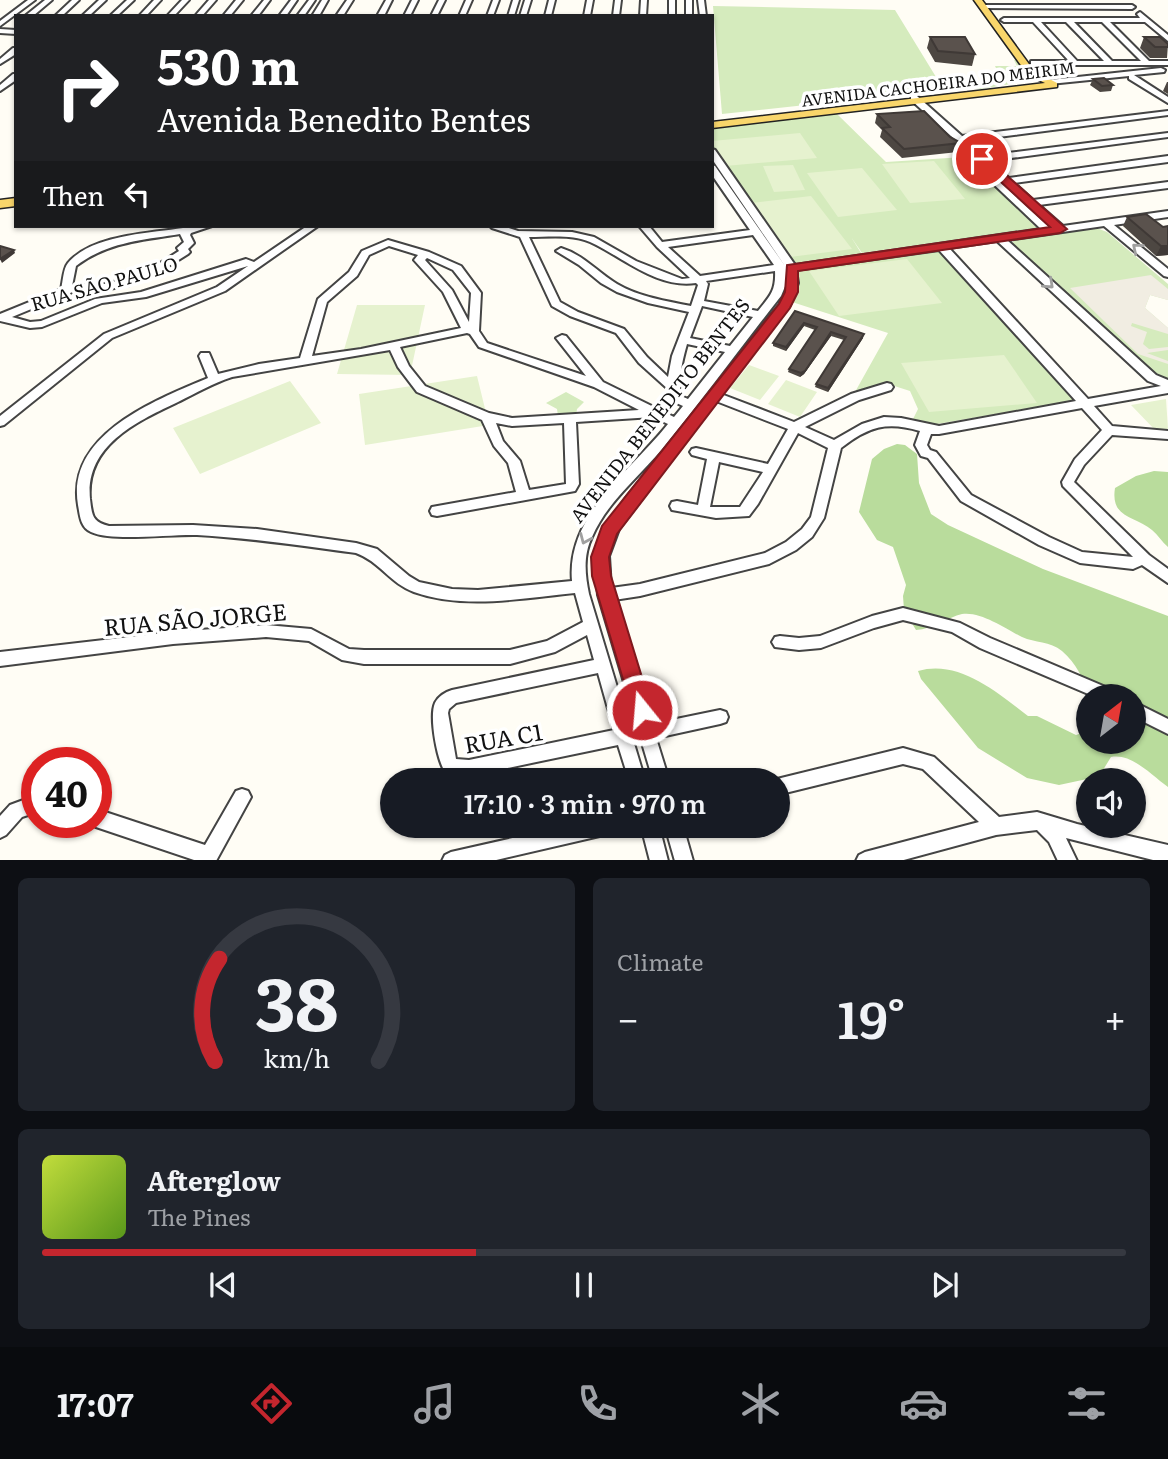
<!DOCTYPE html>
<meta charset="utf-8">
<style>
body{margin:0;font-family:Literata,serif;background:#20242c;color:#f1f3f6;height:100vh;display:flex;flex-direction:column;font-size:26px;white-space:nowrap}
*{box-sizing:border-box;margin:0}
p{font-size:23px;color:#9ea1a6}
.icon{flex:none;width:38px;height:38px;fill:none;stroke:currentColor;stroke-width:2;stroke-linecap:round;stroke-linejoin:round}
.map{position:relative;height:860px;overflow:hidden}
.panel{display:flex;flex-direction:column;gap:18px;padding:18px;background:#0d0f14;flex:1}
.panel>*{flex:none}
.banner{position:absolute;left:14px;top:14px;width:700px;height:214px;border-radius:0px;box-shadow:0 2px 5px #0004;background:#202124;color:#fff;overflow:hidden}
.needle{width:46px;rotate:31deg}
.buttons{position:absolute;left:1076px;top:684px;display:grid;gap:14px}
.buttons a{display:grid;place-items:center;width:70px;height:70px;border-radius:50%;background:#171b24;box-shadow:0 2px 5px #0004;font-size:35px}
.speed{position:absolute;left:21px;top:747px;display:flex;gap:14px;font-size:35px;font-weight:700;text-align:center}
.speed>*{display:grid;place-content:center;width:91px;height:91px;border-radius:50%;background:#171b24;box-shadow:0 2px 5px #0004;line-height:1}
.speed .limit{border:10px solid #d22;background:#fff;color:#111}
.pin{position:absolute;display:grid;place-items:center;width:60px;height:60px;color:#fff;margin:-30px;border:4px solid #fff;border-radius:50%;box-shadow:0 2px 7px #0007}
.me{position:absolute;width:77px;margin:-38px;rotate:343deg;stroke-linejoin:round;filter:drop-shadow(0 0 5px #0008)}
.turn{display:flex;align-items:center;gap:24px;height:147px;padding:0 28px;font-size:32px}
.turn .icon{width:91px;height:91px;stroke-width:2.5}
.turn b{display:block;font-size:49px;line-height:60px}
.then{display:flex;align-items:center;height:66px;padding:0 28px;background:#0003;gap:14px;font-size:26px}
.big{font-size:52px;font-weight:600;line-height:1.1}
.panel .widget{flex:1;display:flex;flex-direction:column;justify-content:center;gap:10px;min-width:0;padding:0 24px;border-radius:10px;background:#20242c}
.panel .dial{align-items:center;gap:0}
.dial svg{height:182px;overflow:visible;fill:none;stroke:#363941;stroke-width:7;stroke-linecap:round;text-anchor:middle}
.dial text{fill:#f1f3f6;stroke:none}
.song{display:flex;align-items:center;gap:21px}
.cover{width:84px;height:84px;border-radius:10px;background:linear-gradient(135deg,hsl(70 70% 55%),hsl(90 70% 35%))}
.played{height:7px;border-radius:4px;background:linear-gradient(90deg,#c4262e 40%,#363941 40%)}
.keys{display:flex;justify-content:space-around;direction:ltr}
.heat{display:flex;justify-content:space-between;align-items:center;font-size:38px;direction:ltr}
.panel .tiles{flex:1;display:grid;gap:18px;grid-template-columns:1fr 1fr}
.widget:last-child{grid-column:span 2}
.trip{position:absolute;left:380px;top:768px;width:410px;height:70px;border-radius:35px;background:#171b24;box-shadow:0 2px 5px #0004;font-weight:600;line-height:70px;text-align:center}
.menu{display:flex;height:112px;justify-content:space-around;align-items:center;background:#090b0e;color:#9ea1a6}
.menu .icon{width:49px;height:49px}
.menu .selected{color:#c4262e}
.menu b{font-size:32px;color:#f1f3f6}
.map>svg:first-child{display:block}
</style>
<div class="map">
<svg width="1168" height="861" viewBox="0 0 1168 861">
<rect width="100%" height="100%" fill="#fffdf5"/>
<!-- green -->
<path fill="#d5ebbd" d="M713,6L895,10L944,90L722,114Z
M1014,60L1021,61L1035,80L980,89L963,86L995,79L1002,81L995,66H1017Z
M837,114L886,162L964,157L1037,228L862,253L851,237L863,256L794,266L712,149V126Z
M1094,227L1107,232L1168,284V300L1150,295L1145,308L1168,328V386L1160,384L1012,244L1015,238Z
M941,249L1078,400L931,425L912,421L918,409L910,391L885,383L855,392L888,333L792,302L798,289L797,270Z
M566,392L584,402L577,409L576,415L558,416L557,409L546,403Z"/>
<!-- forest -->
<path fill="#b9dc9c" d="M897,444L905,445L917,454L919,483L931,514L948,525L1043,569L1168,616V787C1151,775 1132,753 1111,757L1103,770L1087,779L1059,785L1027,778L978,748L921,679L918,671C959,659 998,693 1028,716H1037L1076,735L1085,732L1088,720V742H1134V696H1090C1084,680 1076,663 1062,651C1050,641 1035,643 1022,637C1006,629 981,611 962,614C948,617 933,629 916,630L904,610L903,596L906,585L893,547L877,540L859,512L872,459L884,449Z
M1154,471L1168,472V547C1162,542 1158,535 1152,530C1136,516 1110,519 1115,488L1136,476Z"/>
<!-- pitch -->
<path fill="#e6f2cf" d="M800,133L817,158L725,166L712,141Z
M934,161L965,199L910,203L882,164Z
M793,165L805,190L774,192L763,166Z
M862,168L897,210L838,217L807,173Z
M811,196L852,249L790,257L752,203Z
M907,259L942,303L839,316L809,271Z
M357,305H425L410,375L337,374Z
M1004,355L1037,403L929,412L901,363Z
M749,365L779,376L760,400L730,388Z
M477,376L489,425L365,445L359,394Z
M786,380L817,392L800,417L768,404Z
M290,381L321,423L200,474L173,428Z
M1166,399L1168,429L1156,431L1131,405Z"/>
<!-- plaza -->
<path fill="#f1ede2" d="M1151,275L1168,289V300L1150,295L1145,308L1168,328V334L1132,323L1131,326L1147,332L1143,344L1149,349L1168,347V350L1147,353L1168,361V364L1138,354L1070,288Z"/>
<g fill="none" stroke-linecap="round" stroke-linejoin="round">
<defs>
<path id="minor" d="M28,0H35L0,26V21Z
M45,0H52L33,16H25Z
M72,0H79L62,16H55Z
M99,0H106L89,16H82Z
M127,0H134L117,16H110Z
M154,0H161L146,16H139Z
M182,0H189L174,16H167Z
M209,0H216L202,16H195Z
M236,0H243L230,16H223Z
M264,0H270L258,16H251Z
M291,0H297L286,16H279Z
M309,0H315L304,16H297Z
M322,0H328L319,16H312Z
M347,0H353L343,16H336Z
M386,0H392L384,16H377Z
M412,0H418L410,16H404Z
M439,0H445L437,16H431Z
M466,0H472L465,16H459Z
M493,0H499L493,16H487Z
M513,0H519L514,16H508Z
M525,0H531L526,16H520Z
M549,0H555L551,16H545Z
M587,0H593L590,16H584Z
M615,0H621L619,16H613Z
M641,0H647L646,16H640Z
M669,0H675V16H669Z
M686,0H692V16H686Z
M698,0H704L706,16H700Z
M983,5H1132L1135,7L1132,9L981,8V6Z
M1140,12L1168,35V41L1145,22H1110L1149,61H1168V65H1031V61H1069L1033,22H1004L1001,20L1004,18H1140L1137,14ZM1041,22H1066L1104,61H1077ZM1074,22H1102L1141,61H1112Z
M0,29L16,30V34L0,33Z
M13,48H16V54L0,64V59Z
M1161,68L1165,70L1164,72L1134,75L1168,97V103L1129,79V76L1050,84L1046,82L1050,80Z
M13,74H16V80L0,91V85Z
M911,96H917L962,136L1168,111V115L967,141L984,156L1168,133V137L989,161L1009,178L1168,156V162L1014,183L1033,200L1168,182V188L1039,205L1063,226L1168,211V217L1114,225L1168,269V277L1164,276L1104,226L1007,240L1156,375L1168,380V393L1094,406L1112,426L1168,431V439L1112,435L1084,465L1074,482L1149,555L1168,569V583L1142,565L1133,569L1080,563L1039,545L961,501L928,458L921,456L915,445L920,431C886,421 868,427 841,448L824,518L812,537L796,550L769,564L640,596L614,600L652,724L720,710L726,712L728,717L726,722L720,724L656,738L669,780H653L598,595L595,556L603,532L625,499L707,396L708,392L711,391L780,304L788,283L786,272V284L781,296C741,347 703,399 662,449C638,478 607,502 592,537C583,555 585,575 589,594L645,780H629L618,745L469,776L446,773C437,762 429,716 435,703C438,697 445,692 452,690L594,660L587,635L555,652L510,664H364L342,660L309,641L266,637L173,644L0,666V652L173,632L266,625L311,629L349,649L364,650H510L547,641L583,622L575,593C522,598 465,610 414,592C391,584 379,561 356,553C303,546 251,538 197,535C172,534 111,542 91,532C80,527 80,515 78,505C66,434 156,400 208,378L199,356L201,353H209L218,374L259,364L300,358L318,299L349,272L362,251L388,240L429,252L461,266L481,293L479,331L487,343L586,376L556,338L562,335L566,336L603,382L674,417L683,406L672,401L669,390L639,363L616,333L570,316L552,306L520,237L492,228L490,226H503L518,231L572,232L594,237L636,261L682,279L690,278L657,247L639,226H649L662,242L750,230L712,175V165L715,166L785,266L712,159V149L715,150L795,265L1041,229L985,176L984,174L988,171L1050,228H1053L911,100ZM753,235L774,265L700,276L668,247ZM529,237C548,237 572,234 590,242C623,257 657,289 696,283L698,285L691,306C666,301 639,297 617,284C597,272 584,255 561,248L556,251L579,265L601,283L617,292L648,303L689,312L672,356L668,377L647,357L624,329L578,312L560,302ZM997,241L1148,381L1161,386L1088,399L949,248ZM389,246L418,255L414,260L443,292L461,328L361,349L312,356L327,302L357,276L369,255ZM939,250L1076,401L939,426L901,418L884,417L862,424L834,440L805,427L859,400L891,390L893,387L891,384L887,383L851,394L794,422L721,394L790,305L798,283L796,270ZM427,258L453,270L471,293L469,322L452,290L425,260ZM775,271C776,291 770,296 758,311L704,301L708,284L706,281ZM702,306L753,317L730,346L690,338ZM467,333L470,334L479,347L594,387L639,410L512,418L489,413L425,386L409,366L400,347ZM687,344L725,352L688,399L681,396C678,378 682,362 687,344ZM390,350L398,367L417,392L482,420L494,446L508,463L516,492L432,507L430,511L432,515L437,516L575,491L579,484L576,422L653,417L668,424C631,471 566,515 572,581L478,590L452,589L419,582L409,576L377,549L356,543L257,529L193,525L109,526C92,522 92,515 90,499C85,445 138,421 178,402C196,393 213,383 232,377ZM716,401L788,429L768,464L696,448L692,449L690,452L692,455L707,459L698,505L677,501L672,502L670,506L672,510L716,518L749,516L758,504L798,433L828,448L811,517L802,529L786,542L765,553L640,584L611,588L609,556L619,529ZM1082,408L1102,430L1075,459L1062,482L1063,486L1133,557L1082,552L1049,537L971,495L936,452L930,450L927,445L931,434H939ZM496,423L512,426L564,423L566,484L529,490L520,461L503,441ZM719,462L763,472L740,507H710ZM598,673L614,730L469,760L456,759L448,713L449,709L456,703Z
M184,226H212L191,233L190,235L194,243L188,249L190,252L188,254L161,271L130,285L104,290L75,291L12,317L30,322L41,321L95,299L141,292L246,259L254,262L307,226H318L225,291L112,338L4,425L0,426V416L104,334L217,287L248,266L146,297L102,303L42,327L30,328L0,321V314L61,289C63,282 63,269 68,263C91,235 150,233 183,228ZM180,234L184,242L177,248L179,251L154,267L122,280L104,284L72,286L76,266C107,242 143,240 180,234Z
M903,608L960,623L990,638L1115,691L1117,696H1093L980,648L952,632L903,620L874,628L821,648L799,650L775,647L772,642L775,637L780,636L799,638L820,636L872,616Z
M1134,702L1168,719V734L1134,717Z
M903,748L934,757L999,817L1037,812L1077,824L1168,845V861H1157L1066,838L1077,861H1058L1049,842L1037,830L996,835L900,861H856L859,855L865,852L979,822L923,769L903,764L777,795V780H773L777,779Z
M242,789L248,791L251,797L216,861H197L96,827L89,822H96V809L205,845L236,791Z
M37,795V812L22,817L6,835L0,838V816L10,805Z
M566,826H613L610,832L604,835L492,861H442L445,855L451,852Z
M641,826H659L668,861H650Z
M665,826H683L693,861H675Z"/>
<path id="major" d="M974,0H982L1034,71L1057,83V87L712,128V122L1045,83L1028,75Z
M16,198V206L0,208V200Z"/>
</defs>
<!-- minor casing -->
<use href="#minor" stroke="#444" stroke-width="4"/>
<!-- major casing -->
<use href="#major" stroke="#222" stroke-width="3"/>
<!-- minor -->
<use href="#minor" fill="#fff" fill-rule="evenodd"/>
<!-- major -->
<use href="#major" fill="#f9d66b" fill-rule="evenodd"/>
</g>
<!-- wall -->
<path fill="#4d4742" d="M930,37L975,54L972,66L935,62L927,48Z
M1144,37L1168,44L1167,58H1150L1140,48Z
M1093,79L1113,85L1111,91L1100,92L1090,85Z
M1167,82H1168V94L1163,91Z
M877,114L950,137L961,143L958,152L902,158L880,137L882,130L875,123Z
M1127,217L1163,227L1168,226V255L1156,256L1123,226Z
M795,311L863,338L828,392L815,387L816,384L844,340L831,336L804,374L800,377L788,372L789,369L815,330L804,326L786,351L773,346V343Z"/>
<!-- shaded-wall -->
<path fill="#3f3936" d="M1161,246H1168V255L1156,256Z
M14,250L15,253L2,263L0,259Z
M804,323V326L786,351V347Z
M831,332V336L804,374L800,377L801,373Z
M864,334L863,338L828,392V388Z"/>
<!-- building -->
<path fill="#5a524d" stroke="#3f3936" stroke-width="2" d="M930,37H965L975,54L938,51Z
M1144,37H1160L1168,44V47H1155Z
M1104,78L1113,85L1102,86L1093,79Z
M924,111L950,137L961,143L904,149L882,128L890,127L877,114Z
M1146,214L1163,227L1168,226V246H1161L1127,217Z
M0,246L14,250L0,259Z
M795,311L864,334L828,388L816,384L846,337L831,332L805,371L801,373L789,369L817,327L804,323L786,347L773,343Z"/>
<!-- one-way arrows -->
<defs><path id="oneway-chevron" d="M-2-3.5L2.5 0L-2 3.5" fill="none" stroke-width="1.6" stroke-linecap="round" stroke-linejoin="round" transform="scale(1.75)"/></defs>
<g stroke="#a0a0a0">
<use href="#oneway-chevron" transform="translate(1137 248) rotate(-140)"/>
<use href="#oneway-chevron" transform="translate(1049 284) rotate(43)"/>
<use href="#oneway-chevron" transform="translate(585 539) rotate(113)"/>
</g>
<!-- route -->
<path fill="#c4262e" stroke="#7f191e" stroke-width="2" d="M978,157H986L1067,229L1060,233L798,271V292L790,308L617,534L609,557L611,576L652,710L649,716L642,719L634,716L592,576L591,557L602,526L779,304L785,292L787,265L1050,227L978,161Z"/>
<g text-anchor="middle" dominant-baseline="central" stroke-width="7" stroke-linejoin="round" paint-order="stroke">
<!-- far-street labels -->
<g font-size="16" fill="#111" stroke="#fff">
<text transform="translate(938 83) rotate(-7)">AVENIDA CACHOEIRA DO MEIRIM</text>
</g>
<!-- street labels -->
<g font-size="19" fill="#111" stroke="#fff">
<text transform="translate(104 283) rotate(-16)">RUA SÃO PAULO</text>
<text transform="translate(659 410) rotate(-52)">AVENIDA BENEDITO BENTES</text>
</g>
<!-- near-street labels -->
<g font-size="23" fill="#111" stroke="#fff">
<text transform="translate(195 618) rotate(-5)">RUA SÃO JORGE</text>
<text transform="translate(503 737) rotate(-10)">RUA C1</text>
</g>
</g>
</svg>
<div class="buttons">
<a><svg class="needle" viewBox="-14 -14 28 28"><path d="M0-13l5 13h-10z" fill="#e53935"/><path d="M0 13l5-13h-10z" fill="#9ea1a6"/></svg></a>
<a><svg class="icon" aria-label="sound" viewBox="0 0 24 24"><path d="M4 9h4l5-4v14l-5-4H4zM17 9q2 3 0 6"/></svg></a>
</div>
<div class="speed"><div class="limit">40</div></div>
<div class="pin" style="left:982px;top:159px;background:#d93025"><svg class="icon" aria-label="arrive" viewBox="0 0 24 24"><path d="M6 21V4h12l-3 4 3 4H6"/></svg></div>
<svg class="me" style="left:642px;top:710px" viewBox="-20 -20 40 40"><circle r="17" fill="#c4262e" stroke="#fff" stroke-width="3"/><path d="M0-11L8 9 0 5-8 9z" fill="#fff"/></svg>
<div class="trip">17:10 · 3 min · 970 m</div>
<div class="banner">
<div class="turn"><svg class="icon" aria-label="right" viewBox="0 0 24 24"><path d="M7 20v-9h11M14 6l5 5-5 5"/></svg><div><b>530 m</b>Avenida Benedito Bentes</div></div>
<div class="then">Then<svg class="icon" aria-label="left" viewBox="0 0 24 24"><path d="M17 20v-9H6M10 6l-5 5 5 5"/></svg></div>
</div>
</div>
<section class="panel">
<div class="tiles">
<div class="widget dial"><svg viewBox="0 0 100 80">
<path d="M14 69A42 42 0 1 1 86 69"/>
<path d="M14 69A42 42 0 0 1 16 24" stroke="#c4262e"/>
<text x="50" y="56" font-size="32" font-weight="700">38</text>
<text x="50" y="72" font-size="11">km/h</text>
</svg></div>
<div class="widget"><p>Climate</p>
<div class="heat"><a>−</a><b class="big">19°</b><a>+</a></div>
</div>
<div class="widget">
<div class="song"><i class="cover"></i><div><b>Afterglow</b><p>The Pines</p></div></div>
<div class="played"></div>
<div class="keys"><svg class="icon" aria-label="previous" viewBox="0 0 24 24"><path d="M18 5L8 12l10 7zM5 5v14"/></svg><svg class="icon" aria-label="pause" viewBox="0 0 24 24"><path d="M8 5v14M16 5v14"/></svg><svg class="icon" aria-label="next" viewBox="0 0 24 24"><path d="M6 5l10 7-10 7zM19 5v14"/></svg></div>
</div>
</div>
</section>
<nav class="menu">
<b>17:07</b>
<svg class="icon selected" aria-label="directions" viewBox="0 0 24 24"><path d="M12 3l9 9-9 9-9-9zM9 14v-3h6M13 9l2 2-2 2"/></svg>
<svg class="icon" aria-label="music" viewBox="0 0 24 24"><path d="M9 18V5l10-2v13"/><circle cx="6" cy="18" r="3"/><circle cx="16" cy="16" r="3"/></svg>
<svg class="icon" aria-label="phone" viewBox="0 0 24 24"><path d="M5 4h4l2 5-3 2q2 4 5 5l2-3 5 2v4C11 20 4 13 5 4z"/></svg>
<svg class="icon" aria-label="climate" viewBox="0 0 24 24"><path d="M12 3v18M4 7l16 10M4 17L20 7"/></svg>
<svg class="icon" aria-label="car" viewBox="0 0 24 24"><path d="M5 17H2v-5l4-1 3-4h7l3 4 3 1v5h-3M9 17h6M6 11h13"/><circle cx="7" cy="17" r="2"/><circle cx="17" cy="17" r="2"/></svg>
<svg class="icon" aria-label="filters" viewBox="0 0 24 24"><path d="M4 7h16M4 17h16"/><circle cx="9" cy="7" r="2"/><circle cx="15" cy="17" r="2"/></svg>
</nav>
